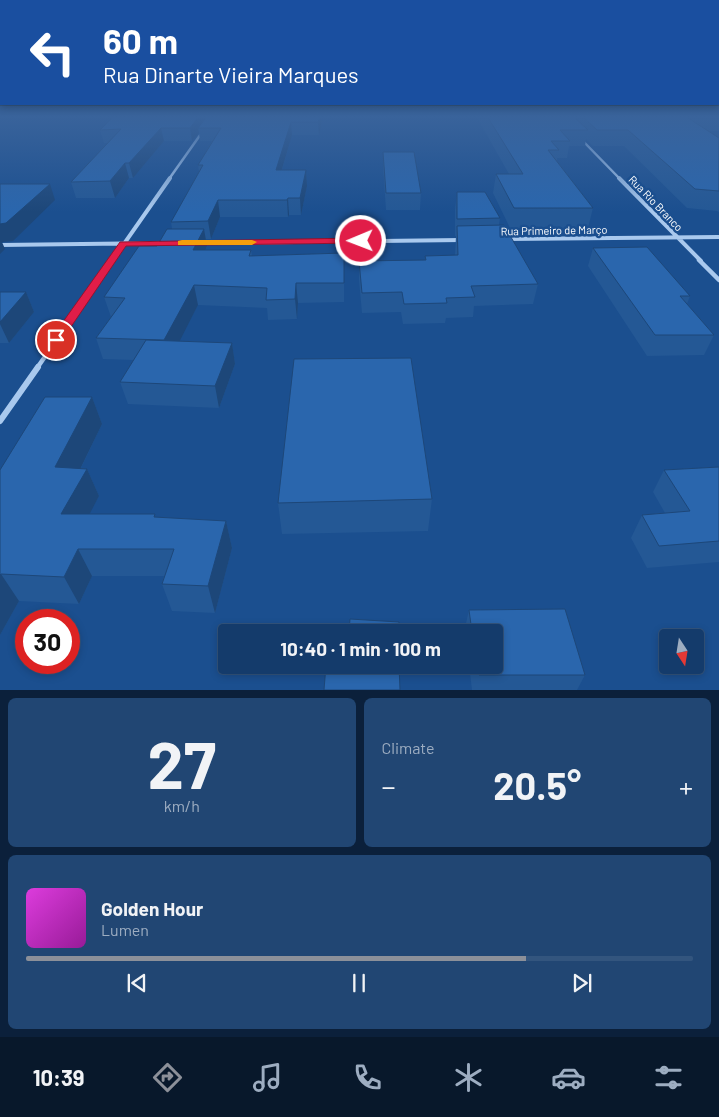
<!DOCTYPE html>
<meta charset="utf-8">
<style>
body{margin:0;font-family:Barlow,sans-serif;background:#214673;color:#f1f3f6;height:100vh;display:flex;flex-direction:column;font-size:19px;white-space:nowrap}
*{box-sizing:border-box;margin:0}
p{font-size:16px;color:#9dadc1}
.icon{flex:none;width:28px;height:28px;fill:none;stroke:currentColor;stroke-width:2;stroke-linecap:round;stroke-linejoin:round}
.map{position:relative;height:690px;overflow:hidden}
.details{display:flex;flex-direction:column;gap:8px;padding:8px;background:#0b203b;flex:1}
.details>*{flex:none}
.banner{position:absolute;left:0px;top:0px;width:720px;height:105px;box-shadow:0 2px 8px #0003,0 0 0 1px #33557e;background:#1a4fa0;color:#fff;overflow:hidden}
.needle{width:32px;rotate:168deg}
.controls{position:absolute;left:659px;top:629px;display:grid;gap:10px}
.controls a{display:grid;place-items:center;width:45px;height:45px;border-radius:5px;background:#143b6b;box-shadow:0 2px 8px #0003,0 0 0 1px #33557e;font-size:25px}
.speed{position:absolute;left:15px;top:609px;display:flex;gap:10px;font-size:25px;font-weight:700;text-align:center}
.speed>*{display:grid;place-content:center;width:65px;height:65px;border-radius:50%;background:#143b6b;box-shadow:0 2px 8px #0003,0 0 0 1px #33557e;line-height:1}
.speed .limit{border:8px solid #d22;background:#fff;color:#111}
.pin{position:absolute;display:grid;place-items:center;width:42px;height:42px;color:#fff;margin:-21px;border:2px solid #fff;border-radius:50%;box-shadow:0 1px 5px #0007}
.me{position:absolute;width:55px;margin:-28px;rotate:269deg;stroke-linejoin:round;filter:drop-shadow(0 0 4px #0008)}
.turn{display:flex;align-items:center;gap:18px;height:105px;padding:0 20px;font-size:22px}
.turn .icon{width:65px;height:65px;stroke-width:2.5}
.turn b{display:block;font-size:35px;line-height:42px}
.big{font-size:38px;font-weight:700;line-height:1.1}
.details .widget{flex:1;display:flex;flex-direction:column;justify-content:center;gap:8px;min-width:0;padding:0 18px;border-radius:8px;background:#214673}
.details .dial{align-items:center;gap:0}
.dial b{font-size:65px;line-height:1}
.song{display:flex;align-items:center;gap:15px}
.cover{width:60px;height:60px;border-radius:8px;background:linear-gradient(135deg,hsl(300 70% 55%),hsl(300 70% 35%))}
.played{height:5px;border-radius:2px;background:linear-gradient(90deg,#8c9099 75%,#33557e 75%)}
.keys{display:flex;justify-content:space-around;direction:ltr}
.heat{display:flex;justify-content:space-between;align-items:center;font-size:28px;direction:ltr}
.details .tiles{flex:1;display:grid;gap:8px;grid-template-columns:1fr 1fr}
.widget:last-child{grid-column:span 2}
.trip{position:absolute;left:218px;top:624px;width:285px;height:50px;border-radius:5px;background:#143b6b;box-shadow:0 2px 8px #0003,0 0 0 1px #33557e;font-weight:700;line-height:50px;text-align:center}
.menu{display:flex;height:80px;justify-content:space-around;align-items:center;background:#08182b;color:#9dadc1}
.menu .icon{width:35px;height:35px}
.menu .current{color:#8c9099}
.menu b{font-size:22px;color:#f1f3f6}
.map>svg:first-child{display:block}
</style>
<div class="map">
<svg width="719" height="690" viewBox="0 0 719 690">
<rect width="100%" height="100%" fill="#1b4f8f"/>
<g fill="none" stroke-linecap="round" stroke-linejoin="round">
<!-- street-far3 -->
<path stroke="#a9c9ee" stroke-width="2.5" d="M581,139L620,179
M169,179L203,131"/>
<!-- street-far2 -->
<path stroke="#a9c9ee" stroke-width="4" d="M619,178L701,261
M505,239L719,237
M200,243L462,240
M0,245L164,243
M112,261L170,178"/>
<!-- street-far1 -->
<path stroke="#a9c9ee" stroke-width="4.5" d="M699,260L719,280
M37,368L113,260"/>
<!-- street -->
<path stroke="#a9c9ee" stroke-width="6" d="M0,421L38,367"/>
</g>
<!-- wall -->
<path fill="#245895" d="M323,116L319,135H292L282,170H306L307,186L301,215H289L288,217H220L211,239H206L207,246L205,250H251L252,256L344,253V302L298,303L297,319L268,320L267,308L198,305L179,341L232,343L235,364L219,408L128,404L120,382L134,360L103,359L96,338L111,317L104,297L157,246L172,229L171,222L199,172L198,165L212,141H200L199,133L192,141H164L133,178H129L115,198H76L71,182L108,143H104L100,130Z
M476,116H719V131H709L719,138V212L717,211L687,208L624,146H593L586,139L585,146H569L567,158H557V161L593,208L588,228H510L493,193L496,174H509Z
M383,152L421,193L420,210H386L383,167Z
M457,192L500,218L499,225L538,284L533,304L474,306L473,317L446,318L445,323L403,324L401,312L362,313L359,280V261L425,260V256L455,255L456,236H455V209Z
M593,248L690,296L687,304L714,335L704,355L647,356L588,266Z
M0,292H26L34,312L9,343H0Z
M92,397L102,424L81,468L87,469L99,496L89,514L226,521L232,548L215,613L172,611L162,584L164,576H92L79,604L19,601L0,635V470Z
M719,467V563V562L647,568L631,538L642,515L665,513L653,492L664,470Z
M432,499L428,531L282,534L278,503Z
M469,610L585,675L577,690H472L469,665H494V632H464Z"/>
<!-- shaded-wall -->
<path fill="#1d4779" d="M199,116H210L198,128L199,133L192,141L190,128Z
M320,116H323L319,135L318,122Z
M291,122L292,135L277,186L276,170Z
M161,128L164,141L133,178L129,163Z
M125,163L129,178L115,198L110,181Z
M306,170L307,186L301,215L300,198Z
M50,184L55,200L13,241L2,242L5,249L0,254V224Z
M288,198L289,215L288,217L287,200Z
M218,200L220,217L211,239L208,221Z
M204,229L207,246L197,269L193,250Z
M296,283L298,303L297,319L295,299Z
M194,285L198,305L169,362L164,340Z
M26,292L34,312L9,343L0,324V322Z
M232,343L235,364L219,408L215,386Z
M92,397L102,424L68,494L55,467Z
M87,469L99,496L75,542L61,514Z
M226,521L232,548L215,613L208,586Z
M78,549L92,576L79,604L64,577Z
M1,574L19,601L0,635V575Z"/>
<!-- building -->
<path fill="#2a66ad" stroke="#1d4779" d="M114,116H199L190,128H161L129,163H125L110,181L71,182L121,129L100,130Z
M207,116H320L318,122H291L276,170H306L300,198H288L287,200H218L208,221L171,222L203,165H198L221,128H198Z
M487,116H573L588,130H560L570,141H551L559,150H548L593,208H514L496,174H523Z
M582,116H685L719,138V191L695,189L628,130H597Z
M383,152H414L421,193H386Z
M0,184H50L6,223L0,224Z
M457,192H485L500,218L457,219Z
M504,225L538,284L471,286L475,297L446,298L447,303L404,304L402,292L362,293L359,261L426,260L425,256L458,255L457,226Z
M167,229H204L193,250H251L249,256L344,253V283H296L295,299L266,300L267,288L194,285L164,340L96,338L125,298L104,297L139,246H157Z
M647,247L690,296H680L714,335H655L593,248Z
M0,292H26L0,322Z
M146,340L232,343L215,386L120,382Z
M411,358L432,499L278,503L294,359Z
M45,397H92L55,467L87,469L61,514H155L154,517L226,521L208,586L162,584L174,549H78L64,577L1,574L0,575V470Z
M719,467V541L659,546L642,515L690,511L664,470Z
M565,609L585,675H479L477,665H494V632H472L469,610Z
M350,619L399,622V632H349Z
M326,665H399L400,690H324Z"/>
<!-- sky -->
<linearGradient id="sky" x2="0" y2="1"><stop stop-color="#0f2b4f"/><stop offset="0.55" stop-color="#39639b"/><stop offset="1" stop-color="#39639b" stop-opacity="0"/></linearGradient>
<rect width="719" height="212" fill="url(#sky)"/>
<!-- route -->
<path fill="#e11d48" stroke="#92132f" d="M361,238L364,239V243L126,246L60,343H52L50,340L120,242Z"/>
<!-- slow -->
<path fill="#f59e0b" d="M182,240H252L257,242L252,245H178V241Z"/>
<g text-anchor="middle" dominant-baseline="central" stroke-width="5" stroke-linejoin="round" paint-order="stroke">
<!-- far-street labels -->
<g font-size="11" fill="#fff" stroke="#1b4f8f">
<text transform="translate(656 203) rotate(46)">Rua Rio Branco</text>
<text transform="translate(554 230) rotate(-1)">Rua Primeiro de Março</text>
</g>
</g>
</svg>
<div class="controls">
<a><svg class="needle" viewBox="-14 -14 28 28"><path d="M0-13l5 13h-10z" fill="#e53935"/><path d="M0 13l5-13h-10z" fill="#9dadc1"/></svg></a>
</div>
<div class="speed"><div class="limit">30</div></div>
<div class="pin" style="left:56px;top:340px;background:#d93025"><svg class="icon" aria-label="arrive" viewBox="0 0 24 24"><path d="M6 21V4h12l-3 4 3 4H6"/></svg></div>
<svg class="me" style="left:361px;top:241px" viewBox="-20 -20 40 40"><circle r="17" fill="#e11d48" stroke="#fff" stroke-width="3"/><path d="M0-11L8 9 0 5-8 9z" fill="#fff"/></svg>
<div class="trip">10:40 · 1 min · 100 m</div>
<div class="banner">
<div class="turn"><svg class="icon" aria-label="left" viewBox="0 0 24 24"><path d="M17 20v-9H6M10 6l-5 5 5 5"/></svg><div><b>60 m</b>Rua Dinarte Vieira Marques</div></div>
</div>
</div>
<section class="details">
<div class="tiles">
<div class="widget dial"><b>27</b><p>km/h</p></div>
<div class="widget"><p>Climate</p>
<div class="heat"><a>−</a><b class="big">20.5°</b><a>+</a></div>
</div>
<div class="widget">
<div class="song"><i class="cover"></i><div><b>Golden Hour</b><p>Lumen</p></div></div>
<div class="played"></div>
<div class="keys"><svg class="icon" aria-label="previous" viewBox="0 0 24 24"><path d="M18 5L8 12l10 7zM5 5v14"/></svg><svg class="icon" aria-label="pause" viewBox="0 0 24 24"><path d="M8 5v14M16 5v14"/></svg><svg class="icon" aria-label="next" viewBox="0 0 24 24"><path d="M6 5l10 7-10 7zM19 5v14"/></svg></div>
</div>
</div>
</section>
<nav class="menu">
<b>10:39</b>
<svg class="icon current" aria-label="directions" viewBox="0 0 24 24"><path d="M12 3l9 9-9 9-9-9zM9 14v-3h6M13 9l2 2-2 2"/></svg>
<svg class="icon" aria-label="music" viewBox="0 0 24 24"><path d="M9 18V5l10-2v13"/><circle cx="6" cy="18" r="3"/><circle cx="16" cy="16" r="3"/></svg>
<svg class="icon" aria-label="phone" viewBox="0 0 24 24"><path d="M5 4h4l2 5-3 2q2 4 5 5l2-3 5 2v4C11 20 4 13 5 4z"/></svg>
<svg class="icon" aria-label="climate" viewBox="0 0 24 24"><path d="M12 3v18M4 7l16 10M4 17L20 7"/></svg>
<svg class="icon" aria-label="car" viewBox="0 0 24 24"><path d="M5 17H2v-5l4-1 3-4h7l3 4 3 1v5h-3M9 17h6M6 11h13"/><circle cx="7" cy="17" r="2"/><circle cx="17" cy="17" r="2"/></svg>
<svg class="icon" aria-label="filters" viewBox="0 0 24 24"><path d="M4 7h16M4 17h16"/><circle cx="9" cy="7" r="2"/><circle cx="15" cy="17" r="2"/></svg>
</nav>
